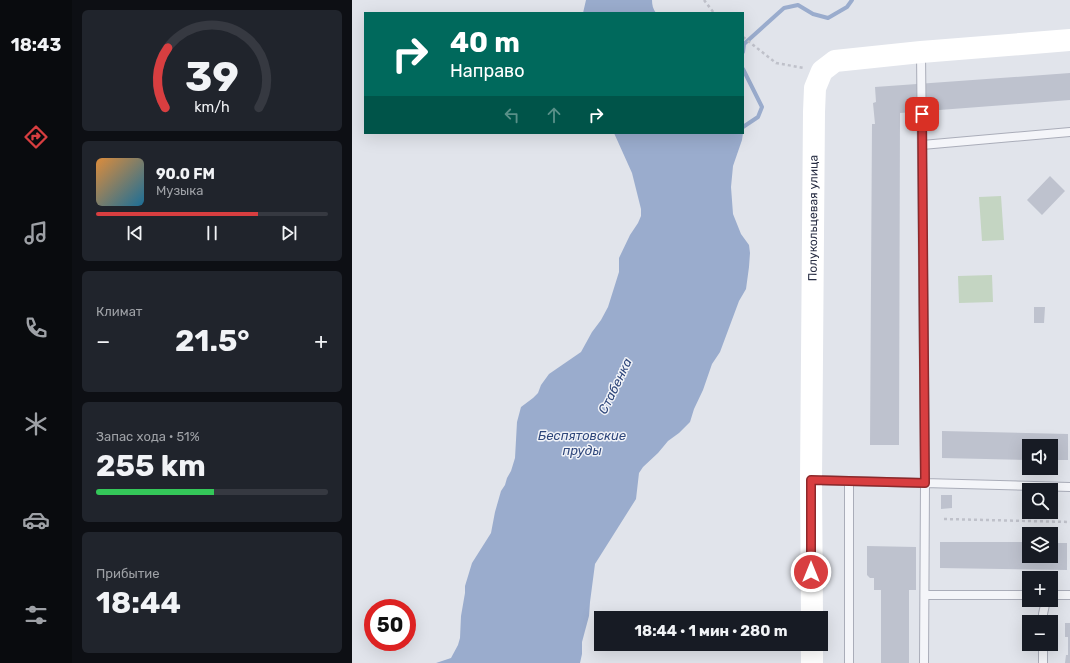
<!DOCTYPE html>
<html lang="ru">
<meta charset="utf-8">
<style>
body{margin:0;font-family:Rubik,sans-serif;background:#20242c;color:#f1f3f6;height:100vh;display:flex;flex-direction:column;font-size:15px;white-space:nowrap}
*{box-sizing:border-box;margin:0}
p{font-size:13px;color:#9ea1a6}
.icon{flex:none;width:22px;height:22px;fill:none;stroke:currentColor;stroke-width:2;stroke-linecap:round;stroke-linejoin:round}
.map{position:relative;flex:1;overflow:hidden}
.side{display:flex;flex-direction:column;gap:10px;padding:10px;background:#0d0f14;width:280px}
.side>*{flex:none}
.top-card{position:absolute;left:12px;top:12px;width:380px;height:122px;border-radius:0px;box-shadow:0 4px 16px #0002;background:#00695c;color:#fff;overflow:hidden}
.fabs{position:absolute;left:670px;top:439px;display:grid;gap:8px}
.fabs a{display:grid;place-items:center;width:36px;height:36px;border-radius:0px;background:#171b24;box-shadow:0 4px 16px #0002;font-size:20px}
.speed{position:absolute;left:12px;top:599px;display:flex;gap:8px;font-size:20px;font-weight:700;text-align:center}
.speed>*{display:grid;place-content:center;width:52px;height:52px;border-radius:50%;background:#171b24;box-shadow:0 4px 16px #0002;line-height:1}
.speed .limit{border:6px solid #d22;background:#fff;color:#111}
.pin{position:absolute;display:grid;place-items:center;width:34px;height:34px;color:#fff;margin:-17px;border-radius:8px;box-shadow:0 2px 6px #0006}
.me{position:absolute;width:44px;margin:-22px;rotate:0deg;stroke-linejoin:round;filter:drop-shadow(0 0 3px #0008)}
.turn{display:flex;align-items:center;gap:14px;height:84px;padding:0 20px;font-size:18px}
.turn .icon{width:52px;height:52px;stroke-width:2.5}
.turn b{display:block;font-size:28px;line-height:34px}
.lanes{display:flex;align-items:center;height:38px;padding:0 20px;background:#0003;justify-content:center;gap:20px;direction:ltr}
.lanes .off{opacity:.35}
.big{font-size:30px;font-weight:700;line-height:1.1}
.side .widget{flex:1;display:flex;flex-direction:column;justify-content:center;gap:6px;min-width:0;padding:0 14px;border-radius:6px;background:#20242c}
.side .dial{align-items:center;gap:0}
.dial svg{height:104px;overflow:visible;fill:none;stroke:#363941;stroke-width:7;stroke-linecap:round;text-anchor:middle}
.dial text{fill:#f1f3f6;stroke:none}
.song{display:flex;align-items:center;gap:12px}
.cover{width:48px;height:48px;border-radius:6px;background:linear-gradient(135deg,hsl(30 70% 55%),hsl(200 70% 35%))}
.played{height:4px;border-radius:2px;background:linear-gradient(90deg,#d83e40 70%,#363941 70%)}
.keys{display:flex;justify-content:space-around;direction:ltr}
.heat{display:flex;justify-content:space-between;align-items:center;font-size:22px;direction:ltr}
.charge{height:6px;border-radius:3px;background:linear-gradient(90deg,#34c759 51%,#363941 0)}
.trip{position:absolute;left:242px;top:611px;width:234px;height:40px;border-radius:0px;background:#171b24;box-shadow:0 4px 16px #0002;font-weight:700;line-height:40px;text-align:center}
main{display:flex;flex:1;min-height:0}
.dock{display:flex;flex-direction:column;width:72px;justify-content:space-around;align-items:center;background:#090b0e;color:#9ea1a6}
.dock .icon{width:28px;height:28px}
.dock .on{color:#d83e40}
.dock b{font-size:18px;color:#f1f3f6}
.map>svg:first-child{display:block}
</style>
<main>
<nav class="dock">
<b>18:43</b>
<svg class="icon on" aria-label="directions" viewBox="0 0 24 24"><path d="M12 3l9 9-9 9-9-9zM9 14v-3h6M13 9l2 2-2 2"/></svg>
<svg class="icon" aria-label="music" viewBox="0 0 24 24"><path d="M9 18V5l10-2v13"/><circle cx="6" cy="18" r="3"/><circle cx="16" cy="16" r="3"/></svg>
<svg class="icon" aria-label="phone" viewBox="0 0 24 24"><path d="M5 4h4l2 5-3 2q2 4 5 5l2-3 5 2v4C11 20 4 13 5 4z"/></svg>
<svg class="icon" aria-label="climate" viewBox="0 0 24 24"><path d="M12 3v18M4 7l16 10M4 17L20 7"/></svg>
<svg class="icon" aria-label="car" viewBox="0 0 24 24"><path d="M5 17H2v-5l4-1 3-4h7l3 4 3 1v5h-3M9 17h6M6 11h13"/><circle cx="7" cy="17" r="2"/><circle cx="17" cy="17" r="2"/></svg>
<svg class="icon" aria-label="filters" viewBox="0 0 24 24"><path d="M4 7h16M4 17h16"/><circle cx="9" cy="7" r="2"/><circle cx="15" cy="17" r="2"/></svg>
</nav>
<section class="side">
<div class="widget dial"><svg viewBox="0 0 100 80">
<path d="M14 69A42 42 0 1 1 86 69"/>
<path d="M14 69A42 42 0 0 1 16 23" stroke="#d83e40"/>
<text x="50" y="56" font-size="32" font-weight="700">39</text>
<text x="50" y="72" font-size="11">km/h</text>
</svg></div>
<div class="widget">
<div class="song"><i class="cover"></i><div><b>90.0 FM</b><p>Музыка</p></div></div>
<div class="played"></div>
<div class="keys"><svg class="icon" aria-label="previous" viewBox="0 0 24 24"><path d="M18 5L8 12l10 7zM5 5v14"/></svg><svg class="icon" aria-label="pause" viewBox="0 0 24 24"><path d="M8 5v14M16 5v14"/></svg><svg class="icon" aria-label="next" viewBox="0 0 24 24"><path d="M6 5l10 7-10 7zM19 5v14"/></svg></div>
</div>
<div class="widget"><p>Климат</p>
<div class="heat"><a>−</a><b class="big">21.5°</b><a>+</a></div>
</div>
<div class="widget"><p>Запас хода · 51%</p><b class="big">255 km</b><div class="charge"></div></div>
<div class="widget"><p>Прибытие</p><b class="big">18:44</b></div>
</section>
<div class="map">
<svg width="718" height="663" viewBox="0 0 718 663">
<rect width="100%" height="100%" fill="#e1e4eb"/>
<!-- green -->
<path fill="#c4d5c2" d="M649,196L652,240L630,241L627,197Z
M640,275L641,302L607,303L606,276Z"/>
<!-- water -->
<path fill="#9aaccd" d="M234,0H300C300,5 301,9 304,13H231Z
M262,133H391L390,140L381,166L379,187L381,214L389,234L397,245L398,253L397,267L394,289L387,301L368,352L360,364L351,390L342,409L338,422L327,433L316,441L306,453L291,467L287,473L284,499L243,564L238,602L237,616L230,642V654L228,663H84L99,658L106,645L108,638L109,616L113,593V586L120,563L139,533L143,512L149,491L153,485L155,478L159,471L163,458L165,422L169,407L181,398L186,393L189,385L197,374L229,352L240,332L249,320L256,307L267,272V258L278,235L286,223L289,216V209L280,173Z"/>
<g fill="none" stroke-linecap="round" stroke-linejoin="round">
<!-- stream -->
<path stroke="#9aaccd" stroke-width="4" d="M391,52L392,44L432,8L446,5L461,14L476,18L495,7L500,0
M391,69L410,107L406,117L391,127"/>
</g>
<!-- building -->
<path fill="#bec2ce" d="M718,73V100L548,113L547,445H518L520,124H523L521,103L524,102L523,87Z
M698,176L713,191L690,215L675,200Z
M682,307H693L692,323H682Z
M590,431L716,434V460H699V446H677V460L590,458Z
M589,495H600V508L589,509Z
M588,542H677V556H699V543H715V570L588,568Z
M515,546L564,547V590H557V663H529V590H522V578H518L515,575Z
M713,623H718V663H713L714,655H716V637H713Z"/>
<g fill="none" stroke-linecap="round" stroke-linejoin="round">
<defs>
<path id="service" d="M569,52L573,483L572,663
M570,145L718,132
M459,480L718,487
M497,481V663
M573,595H677
M699,595H718
M691,622V614L694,600
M691,644V663"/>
</defs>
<!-- service casing -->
<use href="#service" stroke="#aaadb9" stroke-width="10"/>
<!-- path -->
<path stroke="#bfc1ca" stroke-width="2.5" stroke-dasharray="3 3" stroke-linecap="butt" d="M352,0L362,13
M391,37L424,63L452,68
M592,519L718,522"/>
<!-- service -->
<use href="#service" stroke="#f4f5f9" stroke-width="8"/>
<!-- secondary -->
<g stroke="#fff" stroke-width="22">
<path id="s1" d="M460,618L459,480L462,112L463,88L470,71L483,61L569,52L718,40"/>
<path d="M460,644V663"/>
</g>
</g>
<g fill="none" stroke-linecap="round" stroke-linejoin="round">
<defs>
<path id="route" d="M459,572V480L573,483L570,114"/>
</defs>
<!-- route casing -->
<use href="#route" stroke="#8c282a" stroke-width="10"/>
<!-- route -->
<use href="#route" stroke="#d83e40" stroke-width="7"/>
</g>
<g text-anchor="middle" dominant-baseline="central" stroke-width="3" stroke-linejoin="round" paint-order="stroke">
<!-- street labels -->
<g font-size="12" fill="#282e44" stroke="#f1f3f8">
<text stroke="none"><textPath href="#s1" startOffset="400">Полукольцевая улица</textPath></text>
</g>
<!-- water labels -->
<g font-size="13" font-style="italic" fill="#2f477b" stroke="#f1f3f8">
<text transform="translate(263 386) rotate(-64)">Стабенка</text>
<text x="230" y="435">Беспятовские<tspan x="230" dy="15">пруды</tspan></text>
</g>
</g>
</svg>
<div class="fabs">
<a><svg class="icon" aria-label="sound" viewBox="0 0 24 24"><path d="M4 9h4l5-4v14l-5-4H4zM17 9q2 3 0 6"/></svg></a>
<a><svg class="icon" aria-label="search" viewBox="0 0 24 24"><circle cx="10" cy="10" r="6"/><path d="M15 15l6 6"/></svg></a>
<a><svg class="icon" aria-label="layers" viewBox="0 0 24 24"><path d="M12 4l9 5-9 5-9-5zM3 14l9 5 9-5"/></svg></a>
<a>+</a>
<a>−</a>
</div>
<div class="speed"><div class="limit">50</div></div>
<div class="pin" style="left:570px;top:114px;background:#d93025"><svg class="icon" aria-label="arrive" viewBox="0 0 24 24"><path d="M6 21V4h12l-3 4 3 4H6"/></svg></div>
<svg class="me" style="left:459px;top:572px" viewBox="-20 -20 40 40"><circle r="17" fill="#d83e40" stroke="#fff" stroke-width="3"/><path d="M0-11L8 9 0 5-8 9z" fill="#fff"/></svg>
<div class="trip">18:44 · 1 мин · 280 m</div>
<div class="top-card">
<div class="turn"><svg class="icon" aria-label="right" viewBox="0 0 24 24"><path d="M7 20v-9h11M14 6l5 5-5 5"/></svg><div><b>40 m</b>Направо</div></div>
<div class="lanes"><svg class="icon off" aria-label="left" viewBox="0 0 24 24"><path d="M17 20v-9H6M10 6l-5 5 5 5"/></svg><svg class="icon off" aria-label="ahead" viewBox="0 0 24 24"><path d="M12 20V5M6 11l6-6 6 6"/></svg><svg class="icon" aria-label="right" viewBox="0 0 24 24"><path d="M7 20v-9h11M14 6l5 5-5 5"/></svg></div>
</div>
</div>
</main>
